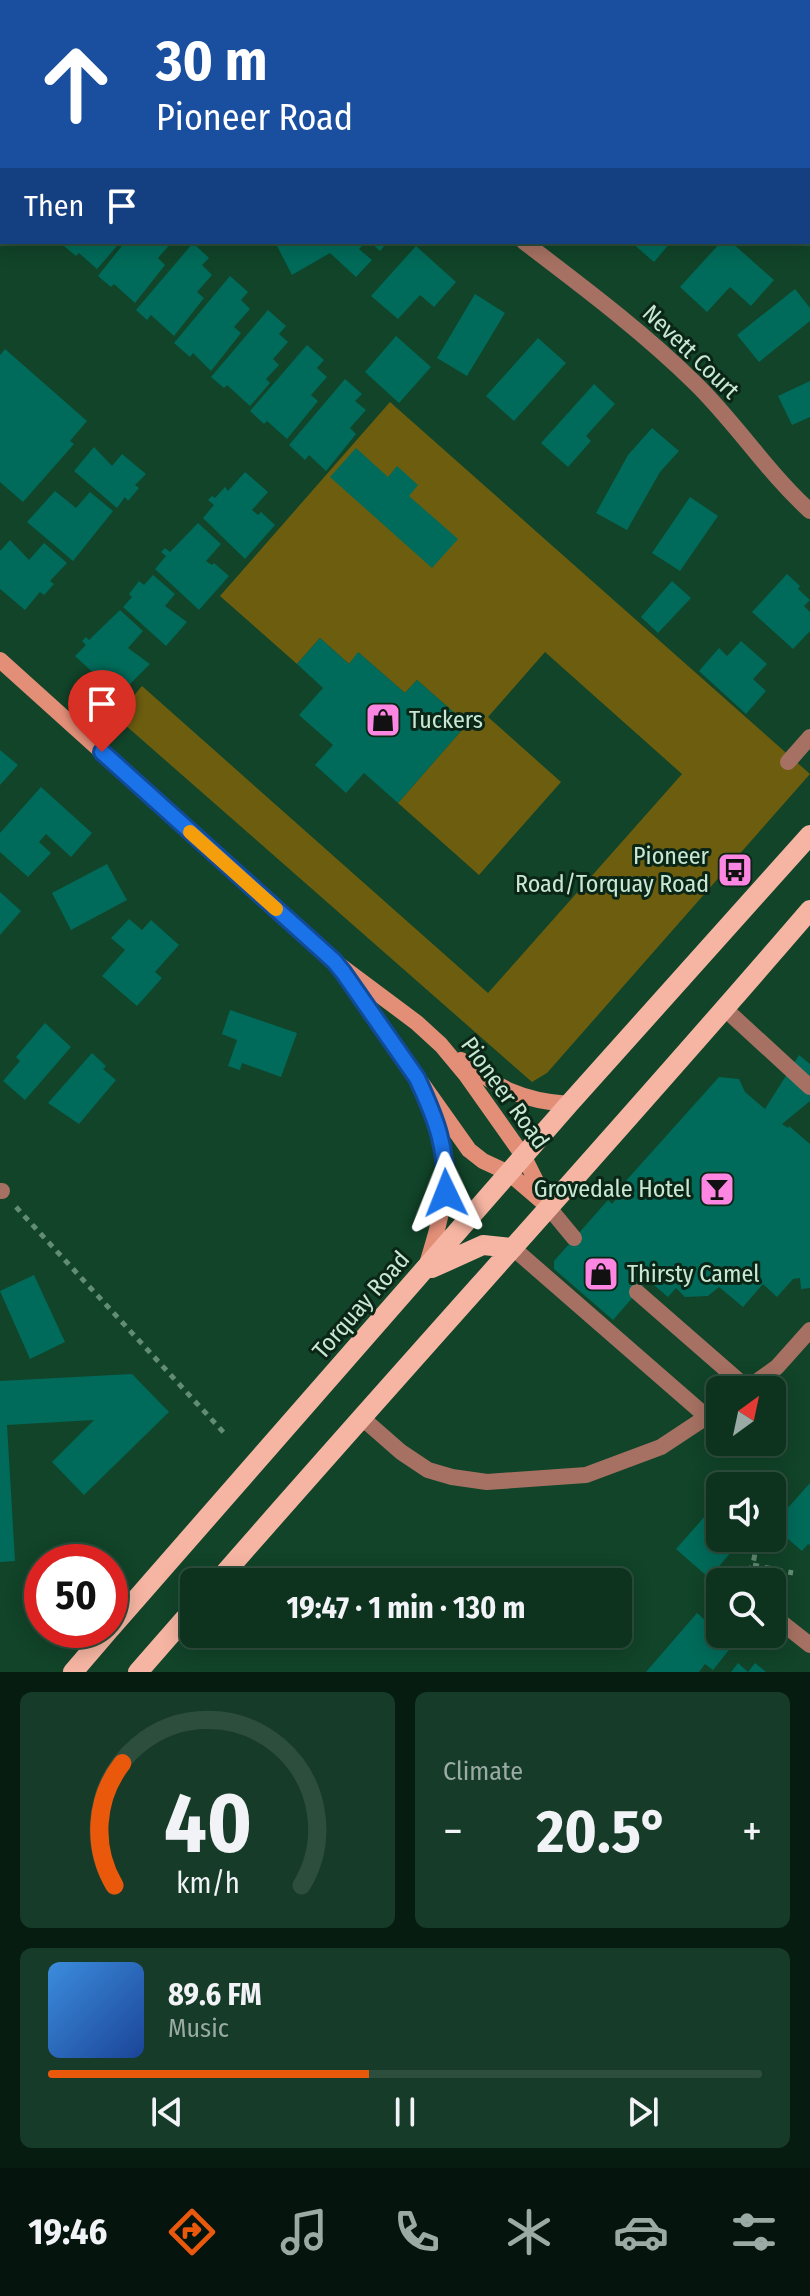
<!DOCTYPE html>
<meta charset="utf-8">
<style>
body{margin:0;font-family:"Fira Sans Condensed",sans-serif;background:#163b28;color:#f1f3f6;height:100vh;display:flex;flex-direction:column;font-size:30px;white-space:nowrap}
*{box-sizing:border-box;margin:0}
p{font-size:26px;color:#9aaaa4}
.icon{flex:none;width:44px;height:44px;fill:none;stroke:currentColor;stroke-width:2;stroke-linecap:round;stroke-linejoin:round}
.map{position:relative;height:1672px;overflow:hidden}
.side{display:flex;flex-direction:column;gap:20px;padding:20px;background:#071c11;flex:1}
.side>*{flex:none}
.banner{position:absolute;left:0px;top:0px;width:810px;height:244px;box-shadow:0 4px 20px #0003,0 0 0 2px #2d4e3d;background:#1a4fa0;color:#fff;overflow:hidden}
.needle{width:52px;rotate:33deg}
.tools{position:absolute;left:706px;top:1376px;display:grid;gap:16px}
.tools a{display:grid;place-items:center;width:80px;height:80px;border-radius:12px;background:#0d331f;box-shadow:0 4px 20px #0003,0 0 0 2px #2d4e3d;font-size:40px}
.speed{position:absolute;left:24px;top:1544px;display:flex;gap:16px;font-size:40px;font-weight:700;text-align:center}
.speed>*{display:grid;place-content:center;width:104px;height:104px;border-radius:50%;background:#0d331f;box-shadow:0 4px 20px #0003,0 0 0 2px #2d4e3d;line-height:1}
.speed .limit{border:12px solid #d22;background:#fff;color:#111}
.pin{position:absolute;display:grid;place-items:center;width:68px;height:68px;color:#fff;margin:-82px -34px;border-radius:50% 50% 50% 0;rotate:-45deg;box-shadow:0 0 8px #0007}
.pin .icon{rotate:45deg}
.me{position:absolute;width:88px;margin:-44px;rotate:358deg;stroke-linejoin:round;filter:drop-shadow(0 0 6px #0008)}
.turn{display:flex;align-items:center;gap:28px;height:168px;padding:0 24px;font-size:36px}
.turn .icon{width:104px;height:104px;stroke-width:2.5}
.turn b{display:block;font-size:56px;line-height:68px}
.then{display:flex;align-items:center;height:76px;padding:0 24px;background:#0003;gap:16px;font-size:30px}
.big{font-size:60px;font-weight:700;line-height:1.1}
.side .card{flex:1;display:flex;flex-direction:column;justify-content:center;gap:12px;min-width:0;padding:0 28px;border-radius:12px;background:#163b28}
.side .dial{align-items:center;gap:0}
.dial svg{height:208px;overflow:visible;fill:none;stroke:#2d4e3d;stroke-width:7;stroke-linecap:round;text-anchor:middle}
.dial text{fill:#f1f3f6;stroke:none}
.song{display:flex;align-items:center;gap:24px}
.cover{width:96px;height:96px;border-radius:12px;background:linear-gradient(135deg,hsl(210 70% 55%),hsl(220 70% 35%))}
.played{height:8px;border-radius:4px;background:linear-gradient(90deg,#ea580c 45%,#2d4e3d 45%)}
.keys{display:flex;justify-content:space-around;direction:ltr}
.heat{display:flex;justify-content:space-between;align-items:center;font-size:44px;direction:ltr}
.side .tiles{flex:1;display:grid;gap:20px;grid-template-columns:1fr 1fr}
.card:last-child{grid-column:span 2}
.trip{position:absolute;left:180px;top:1568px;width:452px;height:80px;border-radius:12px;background:#0d331f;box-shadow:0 4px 20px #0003,0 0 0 2px #2d4e3d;font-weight:700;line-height:80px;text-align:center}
.tab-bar{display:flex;height:128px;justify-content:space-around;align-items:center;background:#05140c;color:#9aaaa4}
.tab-bar .icon{width:56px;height:56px}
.tab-bar .on{color:#ea580c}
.tab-bar b{font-size:36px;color:#f1f3f6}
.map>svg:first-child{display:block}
</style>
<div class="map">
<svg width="810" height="1672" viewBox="0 0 810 1672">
<rect width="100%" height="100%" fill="#114429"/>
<!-- green -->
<path fill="#6d5d0f" d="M390,402L810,774L547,1073L532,1082L116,717L142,686L488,993L682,774L545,652L488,717L561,782L479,875L398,803L467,724L417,680L405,693L359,653L349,664L320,638L297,664L220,596Z"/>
<!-- building -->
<path fill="#006b5a" d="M59,242H116L117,246L97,269L79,253L76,256Z
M125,242H172L158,258L165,265L135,303L114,284L111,287L98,276Z
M275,242H366L359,249L372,260L356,277L330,253L292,275Z
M370,242H388L380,251Z
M631,242H671L654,262Z
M721,242H731L774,280L751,306L730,287L707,312L680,287Z
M193,243L209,258L202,265L212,275L197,292L204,298L174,336L151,315L147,320L136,310Z
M416,246L456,282L434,307L420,295L398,319L371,296Z
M230,276L248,292L241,300L250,309L234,327L241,333L211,371L193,353L190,357L174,343Z
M795,289L810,308V321L759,362L737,335Z
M475,294L505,313L467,376L437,358Z
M268,310L286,326L279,334L288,342L273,359L279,365L266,379L270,383L250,406L227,385L224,388L211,377Z
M396,336L431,367L399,403L365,372Z
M538,338L566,363L514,421L486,396Z
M307,345L324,360L317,368L327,377L311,395L318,401L287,439L267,421L264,424L250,411Z
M5,349L87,421L70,441L74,444L23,502L0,482V355Z
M345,379L362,394L355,401L366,410L350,428L356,434L326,471L309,455L305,460L289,445Z
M810,381V417L792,425L778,396Z
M594,384L615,404L586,436L591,441L568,467L541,443Z
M652,428L679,451L660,472L627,530L596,513L628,455Z
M94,447L112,466L122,454L146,474L135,485L139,488L128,501L125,497L117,508L74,471Z
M356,448L388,477L397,466L418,485L409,496L458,539L432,568L330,477Z
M245,472L268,492L252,510L258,515L261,512L275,525L245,559L203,518L214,505L208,500L212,496L215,498L225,487L228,491Z
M55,491L76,508L90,492L113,511L73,561L27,522Z
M690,497L718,516L680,571L652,553Z
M198,523L221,544L206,561L212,565L214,563L229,576L199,610L155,569L166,556L161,552L165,548L170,552Z
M10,540L29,560L44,543L67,563L50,581L54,584L44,595L40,592L25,610L0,589V551Z
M787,574L800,586L798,589L810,600L804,606L810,612V631L793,649L752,612Z
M153,575L175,594L165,606L187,622L166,646L123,607L132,597L129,594L139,581L144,585Z
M672,581L691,598L658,633L641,617Z
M120,610L143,631L128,648L150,664L118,696L75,656L86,645L82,641L86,637L89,640Z
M320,638L349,664L358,652L405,693L417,680L467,724L398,803L364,773L346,793L315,765L333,745L299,715L323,688L297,664Z
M741,641L767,664L753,679L766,691L746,714L699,671L719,648L727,656Z
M0,750L18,765L0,785Z
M41,787L92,833L71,857L46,834L39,842L51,853L28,877L0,852V833Z
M107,864L127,900L71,930L52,893Z
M0,892L21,911L0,935Z
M129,919L142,930L151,920L179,945L155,972L162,978L137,1006L102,976L125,950L111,938Z
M230,1010L297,1033L281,1077L242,1063L240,1070L228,1066L237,1040L222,1034Z
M45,1023L71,1047L25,1100L3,1081L20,1061L16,1057Z
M92,1053L106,1066L103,1069L116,1080L79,1124L48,1103Z
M799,1055L810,1064V1101L782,1124L788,1128L789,1126L810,1144V1288L801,1289L800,1278L793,1279L777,1297L763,1284L743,1307L719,1287L708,1296L685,1297L676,1288L668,1297L648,1280L613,1320L554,1269V1261L608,1200L612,1204L627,1186L624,1183L719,1077L739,1079L745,1092L765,1109Z
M34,1275L65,1342L30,1359L0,1291Z
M132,1374L169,1412L84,1495L52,1462L94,1420L7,1425L15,1561L0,1562V1381Z
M810,1483V1545L808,1544L802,1551L781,1533L786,1527L778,1519Z
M706,1515L720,1526V1538H733L739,1543L709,1578L676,1549Z
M697,1613L718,1631L714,1637L729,1650L713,1670L705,1664L699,1672H646Z
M738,1663L748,1672L755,1663L766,1672H731Z"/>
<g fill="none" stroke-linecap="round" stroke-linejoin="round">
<!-- path -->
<path stroke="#628c74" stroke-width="5" stroke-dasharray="6 6" stroke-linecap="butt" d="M16,1207L226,1435
M753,1565L793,1573
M743,1582C752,1567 760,1554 750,1538"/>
<!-- service -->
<path stroke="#a67162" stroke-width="16" d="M725,1009L810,1087
M550,1209L574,1238
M513,1248L707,1417
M637,1292L747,1388
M745,1390L777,1367L810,1330
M361,1417L401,1452L428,1470L452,1477L487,1482L586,1475L661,1447L720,1408"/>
<!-- minor -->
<path stroke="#a67162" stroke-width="16" d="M16,2L18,0
M0,20L2,18
M524,242C583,287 642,331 695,383C736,423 767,472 810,511
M788,762L810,737
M0,1191H2
M772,1615L810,1645"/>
<!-- secondary -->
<path stroke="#e38f78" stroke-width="16" d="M0,660L334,961L417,1023L441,1045L466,1075L524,1157L550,1209
M345,975L469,1150L483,1161L509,1173L545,1204
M461,1060C499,1088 521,1101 569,1104
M427,1264C444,1209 455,1168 433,1112"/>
<!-- primary -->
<path stroke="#f6b5a2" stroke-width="20" d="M432,1268L483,1245L513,1248
M217,1582C413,1357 615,1137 810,910
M110,1629L569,1104L810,835
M73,1672L109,1630
M138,1672L194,1608"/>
</g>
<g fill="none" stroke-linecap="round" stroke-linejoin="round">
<defs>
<path id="route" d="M102,752L334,961L343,972L417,1078C437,1121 446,1145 446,1193"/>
</defs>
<!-- route casing -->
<use href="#route" stroke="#114b97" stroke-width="20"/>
<!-- route -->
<use href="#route" stroke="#1a73e8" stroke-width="14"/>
<!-- slow -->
<path stroke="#f59e0b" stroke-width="14" d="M190,832L276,909"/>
</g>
<!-- icons -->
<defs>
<symbol id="shop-square" viewBox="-11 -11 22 22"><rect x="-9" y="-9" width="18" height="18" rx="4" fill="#fd86e2" stroke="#0b2617"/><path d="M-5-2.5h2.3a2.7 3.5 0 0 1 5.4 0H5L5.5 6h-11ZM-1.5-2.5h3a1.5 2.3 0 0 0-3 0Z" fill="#111"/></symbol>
<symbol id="bus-square" viewBox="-11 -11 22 22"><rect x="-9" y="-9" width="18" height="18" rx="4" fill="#fd86e2" stroke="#0b2617"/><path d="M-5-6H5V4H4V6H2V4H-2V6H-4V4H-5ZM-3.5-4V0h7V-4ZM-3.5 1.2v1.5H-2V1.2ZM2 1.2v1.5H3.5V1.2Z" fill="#111"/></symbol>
<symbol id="bar-square" viewBox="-11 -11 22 22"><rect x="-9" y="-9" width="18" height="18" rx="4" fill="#fd86e2" stroke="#0b2617"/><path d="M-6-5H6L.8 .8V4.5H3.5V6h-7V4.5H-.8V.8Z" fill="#111"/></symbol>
</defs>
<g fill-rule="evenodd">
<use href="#shop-square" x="363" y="700" width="40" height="40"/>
<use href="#bus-square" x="715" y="850" width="40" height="40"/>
<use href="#bar-square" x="697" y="1169" width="40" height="40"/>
<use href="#shop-square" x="581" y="1254" width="40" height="40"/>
</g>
<g text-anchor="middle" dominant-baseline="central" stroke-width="6" stroke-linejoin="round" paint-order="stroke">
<!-- street labels -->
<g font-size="24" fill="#c8e8d3" stroke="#0b2617">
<text transform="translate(691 352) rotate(44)">Nevett Court</text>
<text transform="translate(505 1093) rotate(54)">Pioneer Road</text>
<text transform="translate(361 1305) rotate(-49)">Torquay Road</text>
</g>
<!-- poi labels -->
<g font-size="24" fill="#c8e8d3" stroke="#0b2617" text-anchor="start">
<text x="409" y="720">Tuckers</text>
<text x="709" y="856" text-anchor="end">Pioneer<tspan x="709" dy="28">Road/Torquay Road</tspan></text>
<text x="691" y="1189" text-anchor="end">Grovedale Hotel</text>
<text x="627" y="1274">Thirsty Camel</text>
</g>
</g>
</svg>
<div class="tools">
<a><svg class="needle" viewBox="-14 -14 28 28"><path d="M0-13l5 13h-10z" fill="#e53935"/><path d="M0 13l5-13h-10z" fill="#9aaaa4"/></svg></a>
<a><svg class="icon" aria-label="sound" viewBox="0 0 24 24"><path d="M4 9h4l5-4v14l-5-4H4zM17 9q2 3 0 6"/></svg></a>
<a><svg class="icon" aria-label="search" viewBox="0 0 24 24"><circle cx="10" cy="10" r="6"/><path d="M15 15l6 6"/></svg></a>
</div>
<div class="speed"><div class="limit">50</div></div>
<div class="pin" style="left:102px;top:752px;background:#d93025"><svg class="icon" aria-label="arrive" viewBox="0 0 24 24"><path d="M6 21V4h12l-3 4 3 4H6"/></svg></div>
<svg class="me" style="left:446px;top:1193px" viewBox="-20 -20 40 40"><path d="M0-17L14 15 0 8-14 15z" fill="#1a73e8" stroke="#fff" stroke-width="4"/></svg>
<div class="trip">19:47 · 1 min · 130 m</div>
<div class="banner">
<div class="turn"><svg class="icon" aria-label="ahead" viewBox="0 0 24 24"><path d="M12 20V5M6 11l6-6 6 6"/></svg><div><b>30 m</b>Pioneer Road</div></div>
<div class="then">Then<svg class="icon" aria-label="arrive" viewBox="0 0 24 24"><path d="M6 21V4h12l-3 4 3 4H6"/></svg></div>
</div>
</div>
<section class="side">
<div class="tiles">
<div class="card dial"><svg viewBox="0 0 100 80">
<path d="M14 69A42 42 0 1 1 86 69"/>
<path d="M14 69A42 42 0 0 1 17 22" stroke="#ea580c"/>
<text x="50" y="56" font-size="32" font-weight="700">40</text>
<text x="50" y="72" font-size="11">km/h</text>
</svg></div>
<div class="card"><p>Climate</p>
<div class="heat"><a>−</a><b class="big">20.5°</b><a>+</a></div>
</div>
<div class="card">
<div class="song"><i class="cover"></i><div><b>89.6 FM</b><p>Music</p></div></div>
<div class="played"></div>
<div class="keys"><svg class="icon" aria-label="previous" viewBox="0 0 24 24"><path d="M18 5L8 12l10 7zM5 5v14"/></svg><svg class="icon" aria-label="pause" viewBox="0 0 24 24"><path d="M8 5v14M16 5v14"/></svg><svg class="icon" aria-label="next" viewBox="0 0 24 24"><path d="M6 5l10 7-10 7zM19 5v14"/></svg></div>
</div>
</div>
</section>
<nav class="tab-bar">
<b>19:46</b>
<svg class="icon on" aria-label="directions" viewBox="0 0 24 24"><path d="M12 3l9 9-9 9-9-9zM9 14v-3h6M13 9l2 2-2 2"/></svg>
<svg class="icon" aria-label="music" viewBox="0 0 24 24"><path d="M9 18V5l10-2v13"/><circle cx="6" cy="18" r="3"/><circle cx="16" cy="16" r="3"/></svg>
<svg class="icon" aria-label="phone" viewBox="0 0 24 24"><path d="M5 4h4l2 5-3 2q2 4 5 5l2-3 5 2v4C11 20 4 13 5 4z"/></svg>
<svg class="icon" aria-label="climate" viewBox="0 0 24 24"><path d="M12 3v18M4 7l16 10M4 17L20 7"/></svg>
<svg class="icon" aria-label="car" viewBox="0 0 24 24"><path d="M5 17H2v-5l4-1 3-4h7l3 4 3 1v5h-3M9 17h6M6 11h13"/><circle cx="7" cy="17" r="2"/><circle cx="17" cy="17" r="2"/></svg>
<svg class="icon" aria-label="filters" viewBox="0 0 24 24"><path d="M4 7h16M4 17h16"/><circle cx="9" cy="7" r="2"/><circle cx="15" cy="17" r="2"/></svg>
</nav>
